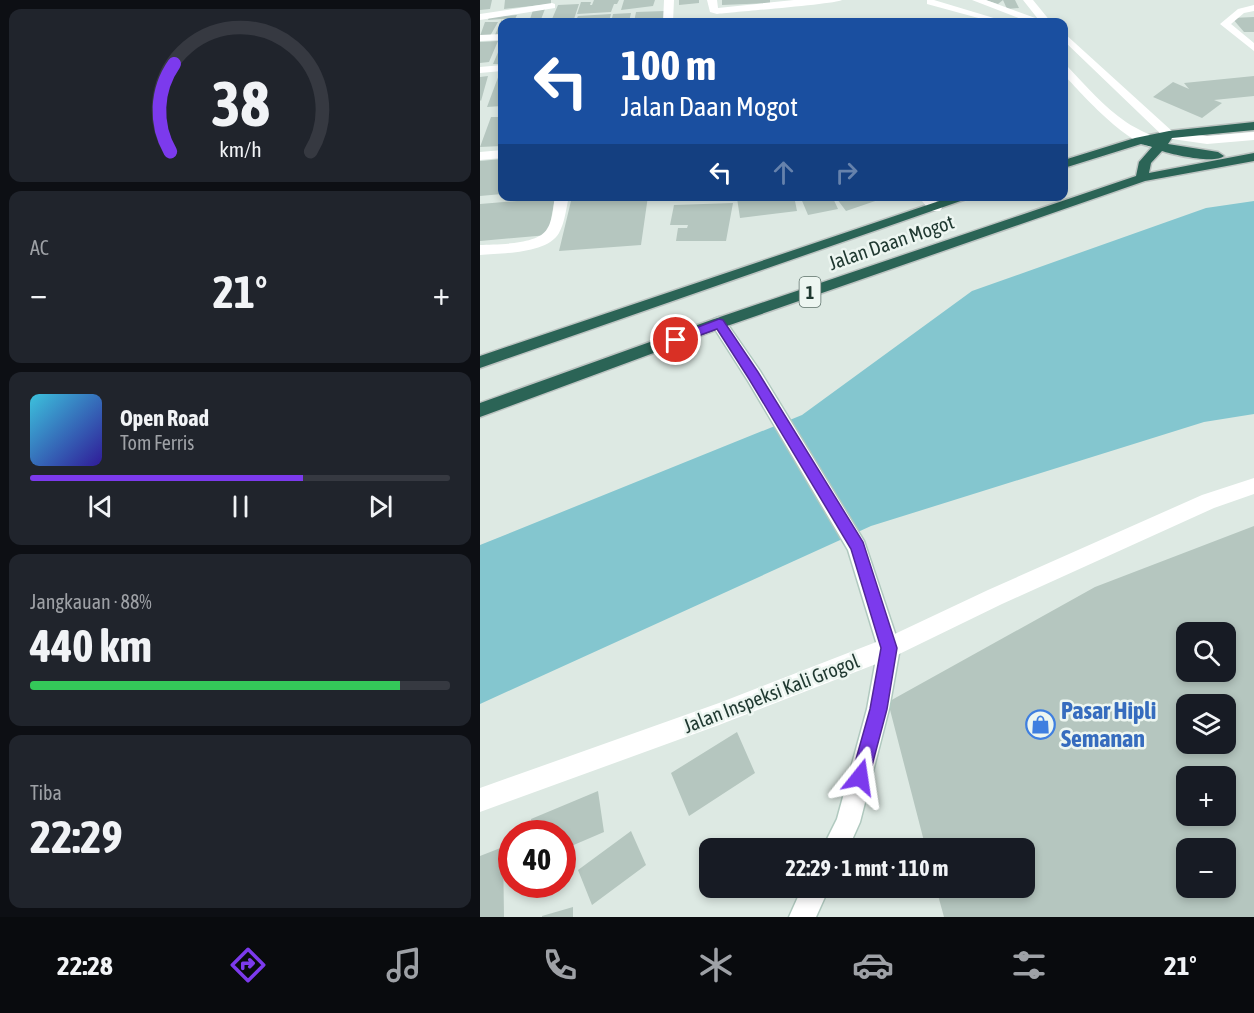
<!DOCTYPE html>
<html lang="id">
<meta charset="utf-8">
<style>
body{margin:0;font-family:"Asap Condensed",sans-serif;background:#20242c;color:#f1f3f6;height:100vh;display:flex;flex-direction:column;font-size:22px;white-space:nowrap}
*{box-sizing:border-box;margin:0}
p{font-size:20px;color:#9ea1a6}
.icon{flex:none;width:33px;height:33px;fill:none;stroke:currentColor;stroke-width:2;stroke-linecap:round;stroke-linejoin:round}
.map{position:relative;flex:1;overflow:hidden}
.drawer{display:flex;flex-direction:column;gap:9px;padding:9px;background:#0d0f14;width:480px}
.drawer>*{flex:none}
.banner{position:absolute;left:18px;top:18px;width:570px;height:183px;border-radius:12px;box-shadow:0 3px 9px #0003;background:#1a4fa0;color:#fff;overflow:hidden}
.controls{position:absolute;left:696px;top:622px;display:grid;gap:12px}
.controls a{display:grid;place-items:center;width:60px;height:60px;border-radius:12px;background:#171b24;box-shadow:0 3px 9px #0003;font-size:30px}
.speed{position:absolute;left:18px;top:820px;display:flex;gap:12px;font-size:30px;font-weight:700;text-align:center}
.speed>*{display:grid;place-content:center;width:78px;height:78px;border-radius:50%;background:#171b24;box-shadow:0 3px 9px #0003;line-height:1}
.speed .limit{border:9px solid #d22;background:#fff;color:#111}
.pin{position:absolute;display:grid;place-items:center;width:51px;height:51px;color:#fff;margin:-26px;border:3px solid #fff;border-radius:50%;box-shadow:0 2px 6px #0007}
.me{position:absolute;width:66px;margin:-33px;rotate:15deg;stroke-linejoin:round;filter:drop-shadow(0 0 4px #0008)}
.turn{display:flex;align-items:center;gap:21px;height:126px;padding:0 24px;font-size:27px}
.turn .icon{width:78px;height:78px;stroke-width:2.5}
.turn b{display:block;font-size:42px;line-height:51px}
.lanes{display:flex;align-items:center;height:57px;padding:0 24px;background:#0003;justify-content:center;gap:30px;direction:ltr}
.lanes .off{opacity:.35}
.big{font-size:45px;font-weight:700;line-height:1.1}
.drawer .widget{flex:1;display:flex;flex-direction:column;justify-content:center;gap:9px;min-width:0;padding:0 21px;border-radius:12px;background:#20242c}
.drawer .dial{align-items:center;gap:0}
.dial svg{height:156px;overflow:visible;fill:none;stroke:#363941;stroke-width:7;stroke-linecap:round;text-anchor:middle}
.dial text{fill:#f1f3f6;stroke:none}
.song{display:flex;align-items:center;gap:18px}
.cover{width:72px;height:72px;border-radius:9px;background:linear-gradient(135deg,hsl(190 70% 55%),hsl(250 70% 35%))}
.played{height:6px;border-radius:3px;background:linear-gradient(90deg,#7c3aed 65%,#363941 65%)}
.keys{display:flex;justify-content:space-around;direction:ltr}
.heat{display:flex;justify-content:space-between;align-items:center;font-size:33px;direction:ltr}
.charge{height:9px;border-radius:4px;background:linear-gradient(90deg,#34c759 88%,#363941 0)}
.trip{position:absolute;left:219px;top:838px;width:336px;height:60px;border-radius:12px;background:#171b24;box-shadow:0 3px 9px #0003;font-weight:700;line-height:60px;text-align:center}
.dock{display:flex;height:96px;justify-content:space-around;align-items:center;background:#090b0e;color:#9ea1a6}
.dock .icon{width:42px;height:42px}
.dock .on{color:#7c3aed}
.dock b{font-size:27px;color:#f1f3f6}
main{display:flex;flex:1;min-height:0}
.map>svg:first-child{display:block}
</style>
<main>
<section class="drawer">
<div class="widget dial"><svg viewBox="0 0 100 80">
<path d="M14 69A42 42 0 1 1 86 69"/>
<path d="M14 69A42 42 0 0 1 16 24" stroke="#7c3aed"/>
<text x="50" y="56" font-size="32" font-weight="700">38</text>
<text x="50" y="72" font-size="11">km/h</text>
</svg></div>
<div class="widget"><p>AC</p>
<div class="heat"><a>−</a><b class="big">21°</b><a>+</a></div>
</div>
<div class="widget">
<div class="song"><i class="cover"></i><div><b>Open Road</b><p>Tom Ferris</p></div></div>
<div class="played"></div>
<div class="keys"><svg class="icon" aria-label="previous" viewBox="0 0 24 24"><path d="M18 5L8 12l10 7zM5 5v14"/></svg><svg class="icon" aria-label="pause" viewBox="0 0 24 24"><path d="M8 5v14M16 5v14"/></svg><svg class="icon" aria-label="next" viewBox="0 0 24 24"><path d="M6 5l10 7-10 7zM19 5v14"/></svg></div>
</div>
<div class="widget"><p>Jangkauan · 88%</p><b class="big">440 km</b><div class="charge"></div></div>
<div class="widget"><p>Tiba</p><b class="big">22:29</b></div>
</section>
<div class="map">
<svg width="774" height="917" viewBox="0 0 774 917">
<rect width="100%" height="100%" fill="#dde9e3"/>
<!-- water -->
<path fill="#84c6cf" d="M774,201V414L724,422L391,526L0,704V545L322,415L492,291L726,208Z"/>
<!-- building -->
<path fill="#b5c6bf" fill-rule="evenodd" d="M0,0H12L10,9L0,10Z
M25,0H71V4L24,9Z
M114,0H139L137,4H134L131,12L97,14L101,2H111L110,5H112Z
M144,0H175L173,6L141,10Z
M199,0H219V3L199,5Z
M242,0H290V3L242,5Z
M505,0H535L539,8L527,9L523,0L518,4Z
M99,4L94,19H72L78,5Z
M65,9L60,22H49L53,10Z
M185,11L183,22H154L156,12Z
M151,13L149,22H131L133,14Z
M131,14L129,22H95L98,16Z
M37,15L35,19H22V36L14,37L22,19L8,20L9,17Z
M774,17V32H764L752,18Z
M5,22H18L10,36H0Z
M18,41L9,62L0,63V42Z
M22,43V64H13Z
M22,71V106L7,107L20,72Z
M8,76L1,101L0,100V77Z
M774,76V96L734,100L742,103L722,118L673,97L693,82L709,89L704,83Z
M11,117H22V146L0,147Z
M22,159V194L0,196V161Z
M168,196L161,245L79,251L91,201Z
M266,196H314L317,211L260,218L257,198Z
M320,196H352L358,209L328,215Z
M364,196H407V197L366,211L357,199Z
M75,198L68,235L0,241V204Z
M253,203L246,241H196L198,228H207L208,225H190L194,205Z
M774,526V917H464L456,888H544V849H446L408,702L615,587ZM706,633H746V672H706ZM706,705H746V744H706ZM706,777H746V816H706ZM706,849H746V888H706Z
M257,732L275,773L209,816L191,773Z
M118,791L124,832L82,850V834H52L51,819Z
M151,831L166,865L112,905L98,870Z
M23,847L24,917H0V856Z
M93,907V917H62V916Z"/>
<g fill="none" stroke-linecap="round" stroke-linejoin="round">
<defs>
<path id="secondary" d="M239,317L244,319L280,371L384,541L420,648L409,709L380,822L368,849H342L357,819L387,709L398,648L368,550L268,381L231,323L234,319Z
M322,888H349L336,917H309Z"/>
<path id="highway" d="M774,122V130L692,138L688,144L738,152L744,156C735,164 694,155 682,151L671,163L669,173L774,153V161L665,181L244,327L0,417V403L234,319L656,176L659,162L672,147L661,144L584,168V160L655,138L689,131Z
M474,196H495L0,368V356Z"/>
</defs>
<!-- secondary casing -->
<use href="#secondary" stroke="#b0c9bf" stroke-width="3"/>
<!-- highway casing -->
<use href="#highway" stroke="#bcc3c1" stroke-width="3"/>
<!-- lane -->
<path fill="#fff" fill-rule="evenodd" d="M227,0H237L238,8L314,0H362C356,4 254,12 237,14L230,12Z
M447,0H454L527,22H513L447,4Z
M492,0H506L558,19L543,0H553L571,22H549Z
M584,33L693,132L727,136L774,132V140L727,144L685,138L584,41Z
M584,66L588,67C606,86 624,107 646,122C657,130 678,137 686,145L684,148C654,154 603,95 584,75Z
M438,196H452L462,208L460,211H450Z"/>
<!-- street -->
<path fill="#fff" fill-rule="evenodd" d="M184,0H194L193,22H183Z
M72,3L75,4V8L0,20V14Z
M774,5V11L764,13L751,24L774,43V51L740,24L758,9Z
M22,34V40L0,41V35Z
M22,65V71L0,73V67Z
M22,150V158L0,160V152Z
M75,196H89C86,209 85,222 79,233C67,254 22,253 0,255V245C17,244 58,245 67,229C73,220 73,207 75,196Z
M774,478V494L734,508L522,604L409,659L239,725L0,812V788L239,703L404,639L508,590L722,495Z"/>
<!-- secondary -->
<use href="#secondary" fill="#fff" fill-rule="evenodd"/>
<!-- highway -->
<use href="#highway" fill="#2b6456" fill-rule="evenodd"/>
</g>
<!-- route -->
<path fill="#7c3aed" stroke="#51269a" stroke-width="1.5" d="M239,319L243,320L278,372L383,542L417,648L407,709L389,777L386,783L380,786L373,783L371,777L390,709L401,648L371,549L269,379L237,329L196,344L190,340L192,337Z"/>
<!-- icons -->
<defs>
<symbol id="shop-ring" viewBox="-11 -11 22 22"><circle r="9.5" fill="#edf6f1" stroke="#3f7fe0" stroke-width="1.5"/><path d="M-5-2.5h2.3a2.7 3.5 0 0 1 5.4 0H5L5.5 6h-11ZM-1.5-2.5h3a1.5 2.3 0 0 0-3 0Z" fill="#3f7fe0"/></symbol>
</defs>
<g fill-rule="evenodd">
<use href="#shop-ring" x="544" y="708" width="33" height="33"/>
</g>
<g text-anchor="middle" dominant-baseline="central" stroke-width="5" stroke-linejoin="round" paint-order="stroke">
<!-- shield labels -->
<rect fill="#edf6f1" stroke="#5d716a" stroke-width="1.5" x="319.5" y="277" width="21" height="30" rx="4.5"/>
<g font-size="18" font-weight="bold" fill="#1f3830">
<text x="330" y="292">1</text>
</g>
<!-- street labels -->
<g font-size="20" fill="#1f3830" stroke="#edf6f1">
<text transform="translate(411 242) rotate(-19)">Jalan Daan Mogot</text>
<text transform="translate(291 693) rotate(-21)">Jalan Inspeksi Kali Grogol</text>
</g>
<!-- near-shop labels -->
<g font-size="24" font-weight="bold" fill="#366cbe" stroke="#edf6f1" text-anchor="start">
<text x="581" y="710">Pasar Hipli<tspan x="581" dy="28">Semanan</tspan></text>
</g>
</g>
</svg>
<div class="controls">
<a><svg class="icon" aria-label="search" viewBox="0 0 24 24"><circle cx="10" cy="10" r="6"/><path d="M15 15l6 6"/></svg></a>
<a><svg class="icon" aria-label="layers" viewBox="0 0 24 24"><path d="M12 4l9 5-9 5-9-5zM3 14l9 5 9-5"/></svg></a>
<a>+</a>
<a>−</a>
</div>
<div class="speed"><div class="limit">40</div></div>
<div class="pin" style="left:196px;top:340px;background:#d93025"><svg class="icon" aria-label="arrive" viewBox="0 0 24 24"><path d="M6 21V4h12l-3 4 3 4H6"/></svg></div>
<svg class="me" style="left:380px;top:777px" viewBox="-20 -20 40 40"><path d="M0-17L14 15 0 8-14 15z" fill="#7c3aed" stroke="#fff" stroke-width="4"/></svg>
<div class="trip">22:29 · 1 mnt · 110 m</div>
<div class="banner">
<div class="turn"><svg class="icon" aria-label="left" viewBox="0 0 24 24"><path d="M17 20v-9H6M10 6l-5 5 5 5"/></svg><div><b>100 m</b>Jalan Daan Mogot</div></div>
<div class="lanes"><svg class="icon" aria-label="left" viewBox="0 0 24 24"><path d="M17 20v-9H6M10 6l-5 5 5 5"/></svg><svg class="icon off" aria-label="ahead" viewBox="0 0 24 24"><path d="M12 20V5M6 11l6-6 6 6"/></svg><svg class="icon off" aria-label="right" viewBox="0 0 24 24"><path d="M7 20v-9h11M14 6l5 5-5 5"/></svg></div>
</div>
</div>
</main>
<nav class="dock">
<b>22:28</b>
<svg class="icon on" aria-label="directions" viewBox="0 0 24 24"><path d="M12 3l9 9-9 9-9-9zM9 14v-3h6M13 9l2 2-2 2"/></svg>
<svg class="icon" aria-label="music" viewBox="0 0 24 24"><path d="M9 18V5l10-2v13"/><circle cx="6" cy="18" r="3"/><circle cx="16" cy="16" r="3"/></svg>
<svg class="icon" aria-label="phone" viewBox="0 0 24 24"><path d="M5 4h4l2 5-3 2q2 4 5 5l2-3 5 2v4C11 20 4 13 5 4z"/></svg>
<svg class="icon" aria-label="climate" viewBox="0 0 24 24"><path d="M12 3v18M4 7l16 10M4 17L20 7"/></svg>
<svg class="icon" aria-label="car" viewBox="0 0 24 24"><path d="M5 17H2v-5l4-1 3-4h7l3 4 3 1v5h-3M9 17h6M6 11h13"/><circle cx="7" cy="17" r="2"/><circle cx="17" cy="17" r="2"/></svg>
<svg class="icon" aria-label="filters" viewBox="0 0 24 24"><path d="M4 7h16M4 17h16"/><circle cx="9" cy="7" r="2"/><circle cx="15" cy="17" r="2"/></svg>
<b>21°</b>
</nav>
